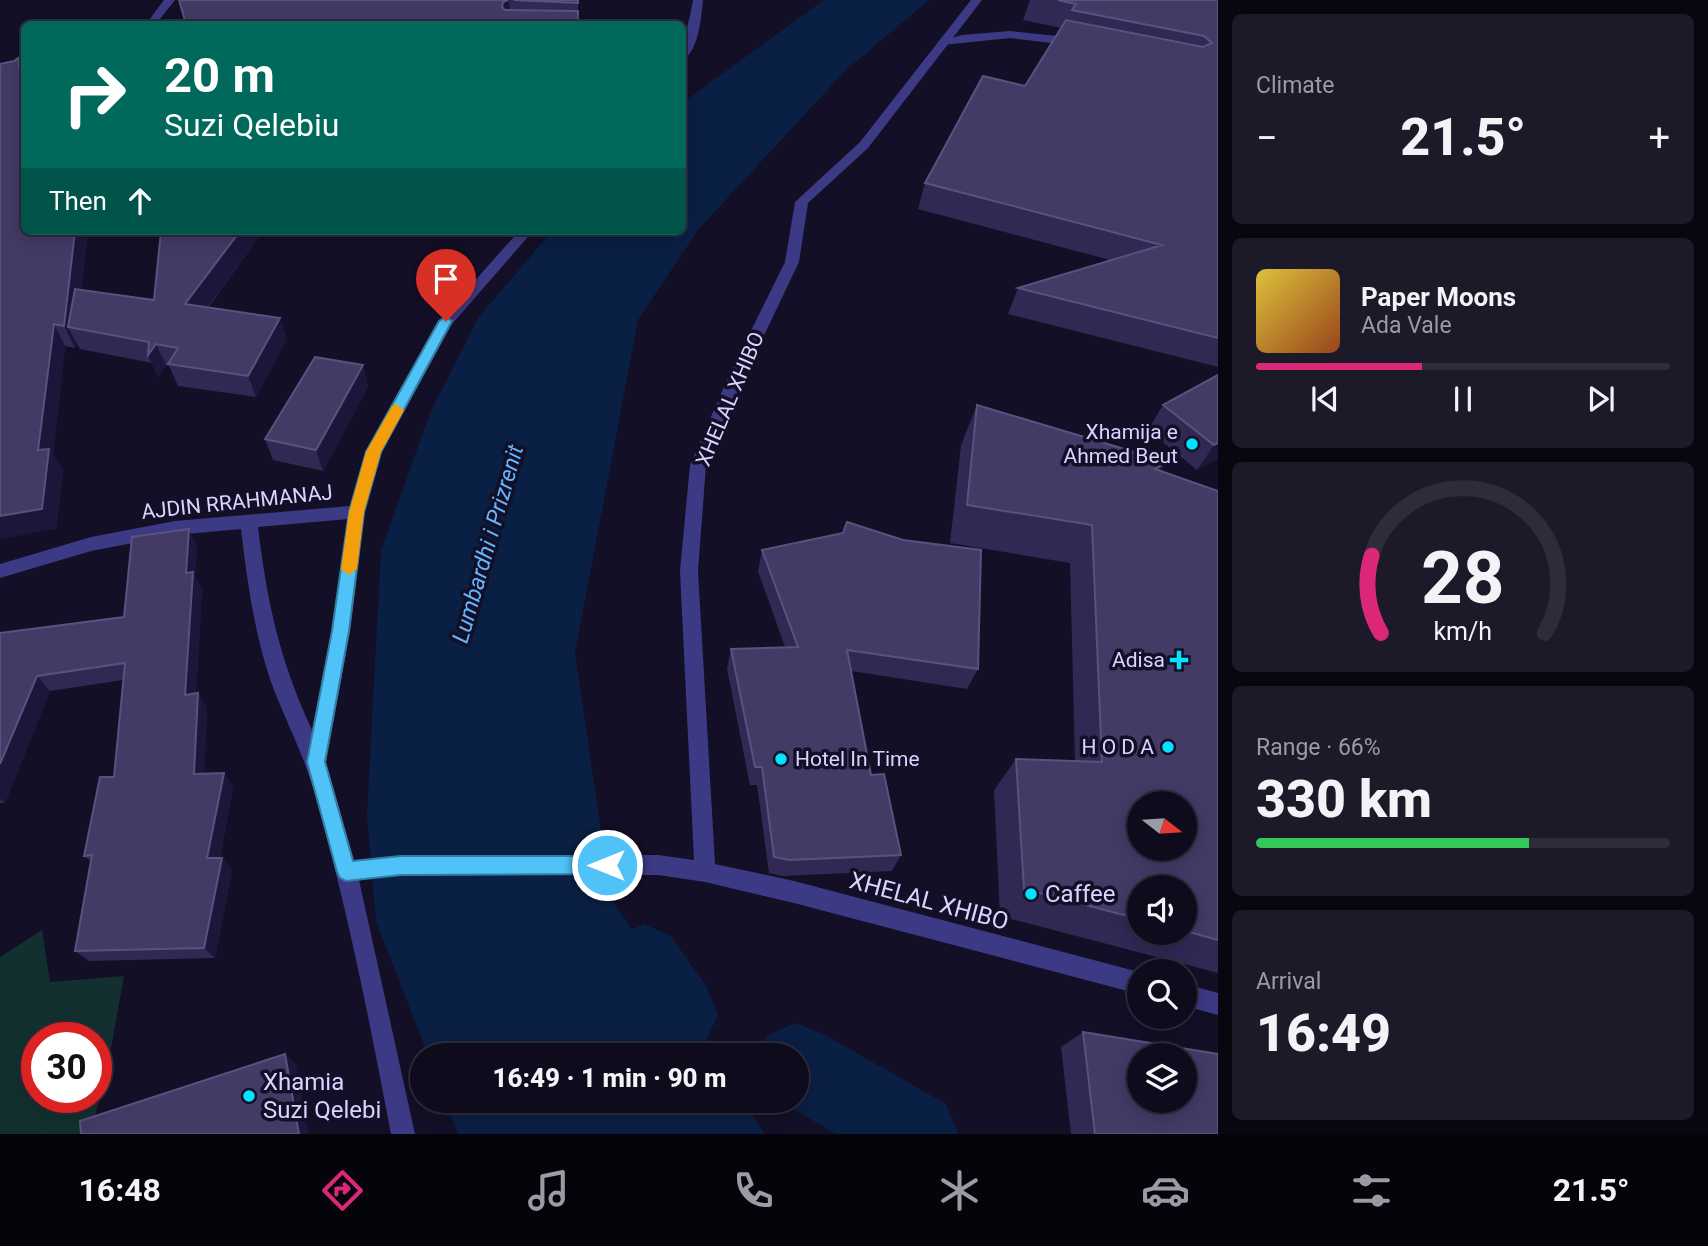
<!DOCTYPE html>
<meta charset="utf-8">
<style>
body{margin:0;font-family:Roboto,sans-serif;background:#1c1929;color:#f1f3f6;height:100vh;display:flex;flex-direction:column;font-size:26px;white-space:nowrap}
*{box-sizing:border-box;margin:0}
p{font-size:23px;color:#9b9ba3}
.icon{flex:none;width:38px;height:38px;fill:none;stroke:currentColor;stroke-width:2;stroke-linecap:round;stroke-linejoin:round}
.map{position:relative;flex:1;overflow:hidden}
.sheet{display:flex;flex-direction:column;gap:14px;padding:14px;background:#08060f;width:490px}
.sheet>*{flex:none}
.banner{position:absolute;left:21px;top:21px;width:665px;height:214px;border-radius:10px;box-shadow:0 4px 18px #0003,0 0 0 2px #2e2b3b;background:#00695c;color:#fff;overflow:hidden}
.needle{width:46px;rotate:107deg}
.buttons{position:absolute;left:1127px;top:791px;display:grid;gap:14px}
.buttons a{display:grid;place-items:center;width:70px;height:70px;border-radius:50%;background:#0e0b1c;box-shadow:0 4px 18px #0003,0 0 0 2px #2e2b3b;font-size:35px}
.speed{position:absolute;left:21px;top:1022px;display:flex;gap:14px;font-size:35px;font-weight:700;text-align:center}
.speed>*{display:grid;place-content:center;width:91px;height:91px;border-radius:50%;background:#0e0b1c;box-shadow:0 4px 18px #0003,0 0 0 2px #2e2b3b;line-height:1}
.speed .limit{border:10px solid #d22;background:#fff;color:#111}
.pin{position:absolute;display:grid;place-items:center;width:60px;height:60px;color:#fff;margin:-72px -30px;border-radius:50% 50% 50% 0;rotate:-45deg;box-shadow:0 0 7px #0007}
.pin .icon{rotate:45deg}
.me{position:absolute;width:77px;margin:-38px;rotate:270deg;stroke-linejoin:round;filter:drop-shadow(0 0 5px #0008)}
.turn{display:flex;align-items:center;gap:24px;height:147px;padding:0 28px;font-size:32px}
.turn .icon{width:91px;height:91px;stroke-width:2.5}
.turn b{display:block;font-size:49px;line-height:60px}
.then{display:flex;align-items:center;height:66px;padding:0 28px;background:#0003;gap:14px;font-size:26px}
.big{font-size:52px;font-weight:800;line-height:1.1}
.sheet .card{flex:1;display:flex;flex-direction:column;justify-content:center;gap:10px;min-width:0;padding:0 24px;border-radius:10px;background:#1c1929}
.sheet .dial{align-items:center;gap:0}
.dial svg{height:182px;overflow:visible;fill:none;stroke:#2e2b3b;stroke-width:7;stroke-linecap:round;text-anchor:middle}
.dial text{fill:#f1f3f6;stroke:none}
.song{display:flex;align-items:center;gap:21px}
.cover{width:84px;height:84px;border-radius:10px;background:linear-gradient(135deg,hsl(50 70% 55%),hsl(20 70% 35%))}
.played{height:7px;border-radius:4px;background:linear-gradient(90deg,#db2777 40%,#2e2b3b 40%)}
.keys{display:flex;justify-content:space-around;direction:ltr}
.heat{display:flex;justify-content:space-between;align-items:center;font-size:38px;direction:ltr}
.charge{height:10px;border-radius:5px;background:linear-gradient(90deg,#34c759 66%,#2e2b3b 0)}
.trip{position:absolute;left:410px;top:1043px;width:399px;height:70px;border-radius:35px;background:#0e0b1c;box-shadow:0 4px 18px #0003,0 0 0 2px #2e2b3b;font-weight:800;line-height:70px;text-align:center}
.dock{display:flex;height:112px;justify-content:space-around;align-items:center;background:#06040b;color:#9b9ba3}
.dock .icon{width:49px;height:49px}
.dock .active{color:#db2777}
.dock b{font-size:32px;color:#f1f3f6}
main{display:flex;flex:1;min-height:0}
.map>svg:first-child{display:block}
</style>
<main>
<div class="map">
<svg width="1218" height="1134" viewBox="0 0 1218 1134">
<rect width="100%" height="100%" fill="#130f26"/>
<!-- green -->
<path fill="#12302f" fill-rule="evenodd" d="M42,930L50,982L124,976L106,1076L90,1134H0V957ZM37,1038H96V1097H37Z"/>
<!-- water -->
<path fill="#0a1f44" d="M824,0H929L845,71L698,230L638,320L575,653L611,899L651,958L633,971L672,1033L701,1035L714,1055H428L376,921L367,815L381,551L430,413L478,318L552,231H682L683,102Z
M445,1101H743L765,1134H458Z"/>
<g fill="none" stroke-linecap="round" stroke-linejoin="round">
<!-- canal -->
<path fill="#0a1f44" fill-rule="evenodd" d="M644,924L671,936L706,986L718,1014L706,1042L678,1054L650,1042L617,990L605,963L617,936Z
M796,1023L825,1035L946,1104L958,1134H836L780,1101H796V1055H759L767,1035Z"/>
<!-- lane -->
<path fill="#3d3a85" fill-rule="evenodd" d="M1010,31L1057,36L1082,43L1076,46L1010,38L943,45L937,42L962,35Z"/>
<!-- street -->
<path fill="#3d3a85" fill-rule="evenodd" d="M164,0H175L156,24H146Z
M693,0H703C701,18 699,51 682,61C682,40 690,21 693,0Z
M971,0H982L868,148L808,203L799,262L745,375L706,465L698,571L715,864L794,881L1139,972V994L794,903L705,882L658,875H401L359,880L415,1134H391C369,1018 346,901 313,788C302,750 283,716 270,679C254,631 247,580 241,529L175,535L91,551L0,578V564L91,537L175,521L350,506L366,452L439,321L519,231H533L452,324L382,452L365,512L350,631L326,762L354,860L401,855H658L694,860L680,571L690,465L729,375L785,262L795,202L860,142ZM348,519L332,631L312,730C280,661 267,603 258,527Z
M1185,984L1218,993V1015L1185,1006Z"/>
</g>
<!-- wall -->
<path fill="#312854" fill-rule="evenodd" d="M179,0H578V24Z
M1030,0H1218V367L1008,314L1018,288L1110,260L918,209L925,183L1025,86L1061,28L1023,20Z
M24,231H88L81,290L154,300L161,231H263L208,308L287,339L256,397L178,386L169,366L166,365L158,377L152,363L80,349L76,342L75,348L65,346L53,455L63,470L56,529Z
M363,365L368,387L323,471L273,460L265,439Z
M1218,375V458L1197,470L1148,430L1163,405Z
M977,405L1218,491V973L1000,916L994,790L1016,759L1075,761L1070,563L950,543L961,445ZM1139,887H1185V933H1139Z
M197,546L195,576L202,589L196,693H198L207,708L204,773L233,786L220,858H222L232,870L215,958L89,961L75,951L91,862L84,856L114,777L123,680L50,691L5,803H0V633L124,617Z
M762,550L978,669L967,689L851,671L871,775L901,855L892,871L783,876L769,873L757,785H750L727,669L731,649L785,647L758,571Z
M1083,1032L1218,1134H1071L1061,1047Z"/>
<!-- shaded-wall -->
<path fill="#1d163a" d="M509,0L510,15L502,7L503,2Z
M18,58L24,72V85L21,79Z
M75,231H88L77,329L68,327L76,342L75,348L64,326Z
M240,231H263L194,326L185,304Z
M280,318L287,339L256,397L248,376Z
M54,324L65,346L53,455L63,470L56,529L0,539V516L38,450Z
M156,344L166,365L158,377L148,355Z
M363,365L368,387L323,471L316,450Z
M1218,443V458L1197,470L1214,445Z
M1168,462L1143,501L1155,469Z
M189,529L197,546L195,576L202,589L195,710L185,695L186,573Z
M37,676L50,691L5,803L0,799V764Z
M198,693L207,708L204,788L194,774Z
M224,773L233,786L217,871L207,858Z
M222,858L232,870L215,958L204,948Z
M285,1054L296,1064L309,1134H299Z"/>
<!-- building -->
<path fill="#433a66" stroke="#5a527e" stroke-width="2" fill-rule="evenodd" d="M179,0H508L503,2L502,7L505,10L578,11V24H186Z
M514,0H578V3Z
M1058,0H1218V338L1018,288L1162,245L925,183L983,76L1025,86L1066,20L1203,47L1212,43L1204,36L1072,10L1076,4Z
M18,58L21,79L24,78V231H75L64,326L54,324L38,450L49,449L42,509L0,516V64L14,61Z
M161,231H240L185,304L280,318L248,376L168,364L178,348L156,344L148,355L149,342L68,327L75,289L154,300Z
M315,357L363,365L316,450L265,439Z
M1218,375V443L1214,445L1163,405Z
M977,405L1168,462L1155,469L1218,491V940L1185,931V887H1139V919L1024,889L1016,759L1102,762L1092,525L967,505ZM1139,803H1185V849H1139Z
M847,522L903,540L981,550L978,669L847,650L871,775L884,774L901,855L789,860L774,857L762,767H755L731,649L798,647L762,550L843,533Z
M189,529L186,573L193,572L185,695L198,693L194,774L224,773L207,858H222L204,948L75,951L92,855L84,856L100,777H114L125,663L37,676L0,764V633L124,617L132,537Z
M1083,1032L1218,1054V1134H1095ZM1139,1055H1185V1101H1139Z
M285,1054L299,1134H81L80,1121Z"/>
<!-- route -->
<path fill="#4fc3f7" stroke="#337fa1" stroke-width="2" d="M446,316L452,321L381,452L364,512L349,631L325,762L353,861L401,856H607L613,858L616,865L613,872L607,874L401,875L346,881L340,878L337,872L307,762L332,631L349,512L366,452L439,321Z"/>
<!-- slow -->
<path fill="#f59e0b" d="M397,404L404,410L381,452L364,512L357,569L349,575L341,569L349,512L366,452L392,406Z"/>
<!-- markers -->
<g fill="#00e5ff" stroke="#130f26" stroke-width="2.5">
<circle cx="1192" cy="444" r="7"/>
<path d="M1175.5 649.5h7v7h7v7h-7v7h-7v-7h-7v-7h7z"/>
<circle cx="1168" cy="747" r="7"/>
<circle cx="781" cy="759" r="7"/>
<circle cx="1031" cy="894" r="7"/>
<circle cx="249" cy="1096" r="7"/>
</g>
<g text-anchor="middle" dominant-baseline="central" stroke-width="7" stroke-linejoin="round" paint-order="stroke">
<!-- street labels -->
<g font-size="21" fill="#d9d4ff" stroke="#130f26">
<text transform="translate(730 399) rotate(-67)">XHELAL XHIBO</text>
<text transform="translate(237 502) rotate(-6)">AJDIN RRAHMANAJ</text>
</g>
<!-- poi labels -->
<g font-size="21" fill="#d9d4ff" stroke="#130f26" text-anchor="end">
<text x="1178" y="432">Xhamija e<tspan x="1178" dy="24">Ahmed Beut</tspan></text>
<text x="1165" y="660">Adisa</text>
<text x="1154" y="747">H O D A</text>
<text x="795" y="759" text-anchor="start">Hotel In Time</text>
</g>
<!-- water labels -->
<g font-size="23" font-style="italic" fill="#62b6ff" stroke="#130f26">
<text transform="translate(488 544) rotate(-74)">Lumbardhi i Prizrenit</text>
</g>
<!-- near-poi labels -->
<g font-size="24" fill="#d9d4ff" stroke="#130f26" text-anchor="start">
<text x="1045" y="894">Caffee</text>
<text x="263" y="1082">Xhamia<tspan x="263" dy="28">Suzi Qelebi</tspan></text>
</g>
<!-- near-street labels -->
<g font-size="24" fill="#d9d4ff" stroke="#130f26">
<text transform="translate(929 901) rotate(15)">XHELAL XHIBO</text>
</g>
</g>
</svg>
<div class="buttons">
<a><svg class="needle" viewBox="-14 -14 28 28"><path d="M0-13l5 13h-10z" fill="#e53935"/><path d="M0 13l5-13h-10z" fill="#9b9ba3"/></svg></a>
<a><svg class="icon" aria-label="sound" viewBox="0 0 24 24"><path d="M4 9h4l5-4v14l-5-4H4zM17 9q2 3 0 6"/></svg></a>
<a><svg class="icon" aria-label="search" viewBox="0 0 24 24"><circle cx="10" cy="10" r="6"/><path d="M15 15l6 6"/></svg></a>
<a><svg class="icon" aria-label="layers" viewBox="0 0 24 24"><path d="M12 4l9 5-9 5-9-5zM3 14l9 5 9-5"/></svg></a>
</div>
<div class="speed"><div class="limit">30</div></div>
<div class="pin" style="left:446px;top:321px;background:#d93025"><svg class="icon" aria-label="arrive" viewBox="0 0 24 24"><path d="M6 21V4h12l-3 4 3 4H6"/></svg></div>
<svg class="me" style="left:607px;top:865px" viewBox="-20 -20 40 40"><circle r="17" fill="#4fc3f7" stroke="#fff" stroke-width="3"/><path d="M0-11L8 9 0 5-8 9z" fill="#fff"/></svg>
<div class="trip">16:49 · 1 min · 90 m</div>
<div class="banner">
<div class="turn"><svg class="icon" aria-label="right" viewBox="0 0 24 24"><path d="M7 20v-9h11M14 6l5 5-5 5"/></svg><div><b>20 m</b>Suzi Qelebiu</div></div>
<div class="then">Then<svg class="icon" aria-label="ahead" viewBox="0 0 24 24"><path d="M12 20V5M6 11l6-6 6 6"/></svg></div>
</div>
</div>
<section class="sheet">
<div class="card"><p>Climate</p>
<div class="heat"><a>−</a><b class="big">21.5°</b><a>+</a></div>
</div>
<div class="card">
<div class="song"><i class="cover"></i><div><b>Paper Moons</b><p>Ada Vale</p></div></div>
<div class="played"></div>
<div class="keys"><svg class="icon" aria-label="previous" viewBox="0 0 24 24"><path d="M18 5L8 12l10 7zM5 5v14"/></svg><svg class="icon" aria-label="pause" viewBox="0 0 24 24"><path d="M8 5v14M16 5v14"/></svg><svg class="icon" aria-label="next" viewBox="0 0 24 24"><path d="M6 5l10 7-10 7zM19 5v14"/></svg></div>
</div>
<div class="card dial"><svg viewBox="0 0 100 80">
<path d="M14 69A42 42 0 1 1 86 69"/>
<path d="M14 69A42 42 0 0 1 10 35" stroke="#db2777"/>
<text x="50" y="56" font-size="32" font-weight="700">28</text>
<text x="50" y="72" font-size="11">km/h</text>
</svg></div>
<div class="card"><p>Range · 66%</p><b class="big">330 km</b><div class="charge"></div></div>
<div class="card"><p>Arrival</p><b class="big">16:49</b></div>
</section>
</main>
<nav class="dock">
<b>16:48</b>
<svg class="icon active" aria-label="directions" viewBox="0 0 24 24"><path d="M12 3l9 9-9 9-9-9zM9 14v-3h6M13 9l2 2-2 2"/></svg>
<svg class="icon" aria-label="music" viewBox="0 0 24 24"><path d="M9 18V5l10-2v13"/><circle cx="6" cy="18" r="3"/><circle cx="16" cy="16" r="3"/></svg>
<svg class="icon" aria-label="phone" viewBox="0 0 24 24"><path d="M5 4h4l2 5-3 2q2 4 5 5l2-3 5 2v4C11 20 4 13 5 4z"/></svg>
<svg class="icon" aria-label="climate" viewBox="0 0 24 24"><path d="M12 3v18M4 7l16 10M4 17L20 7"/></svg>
<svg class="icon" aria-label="car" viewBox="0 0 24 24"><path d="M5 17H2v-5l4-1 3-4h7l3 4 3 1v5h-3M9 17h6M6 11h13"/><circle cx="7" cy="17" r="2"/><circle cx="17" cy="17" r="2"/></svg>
<svg class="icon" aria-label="filters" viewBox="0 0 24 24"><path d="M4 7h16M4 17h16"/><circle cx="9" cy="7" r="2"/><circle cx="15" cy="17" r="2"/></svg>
<b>21.5°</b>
</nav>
